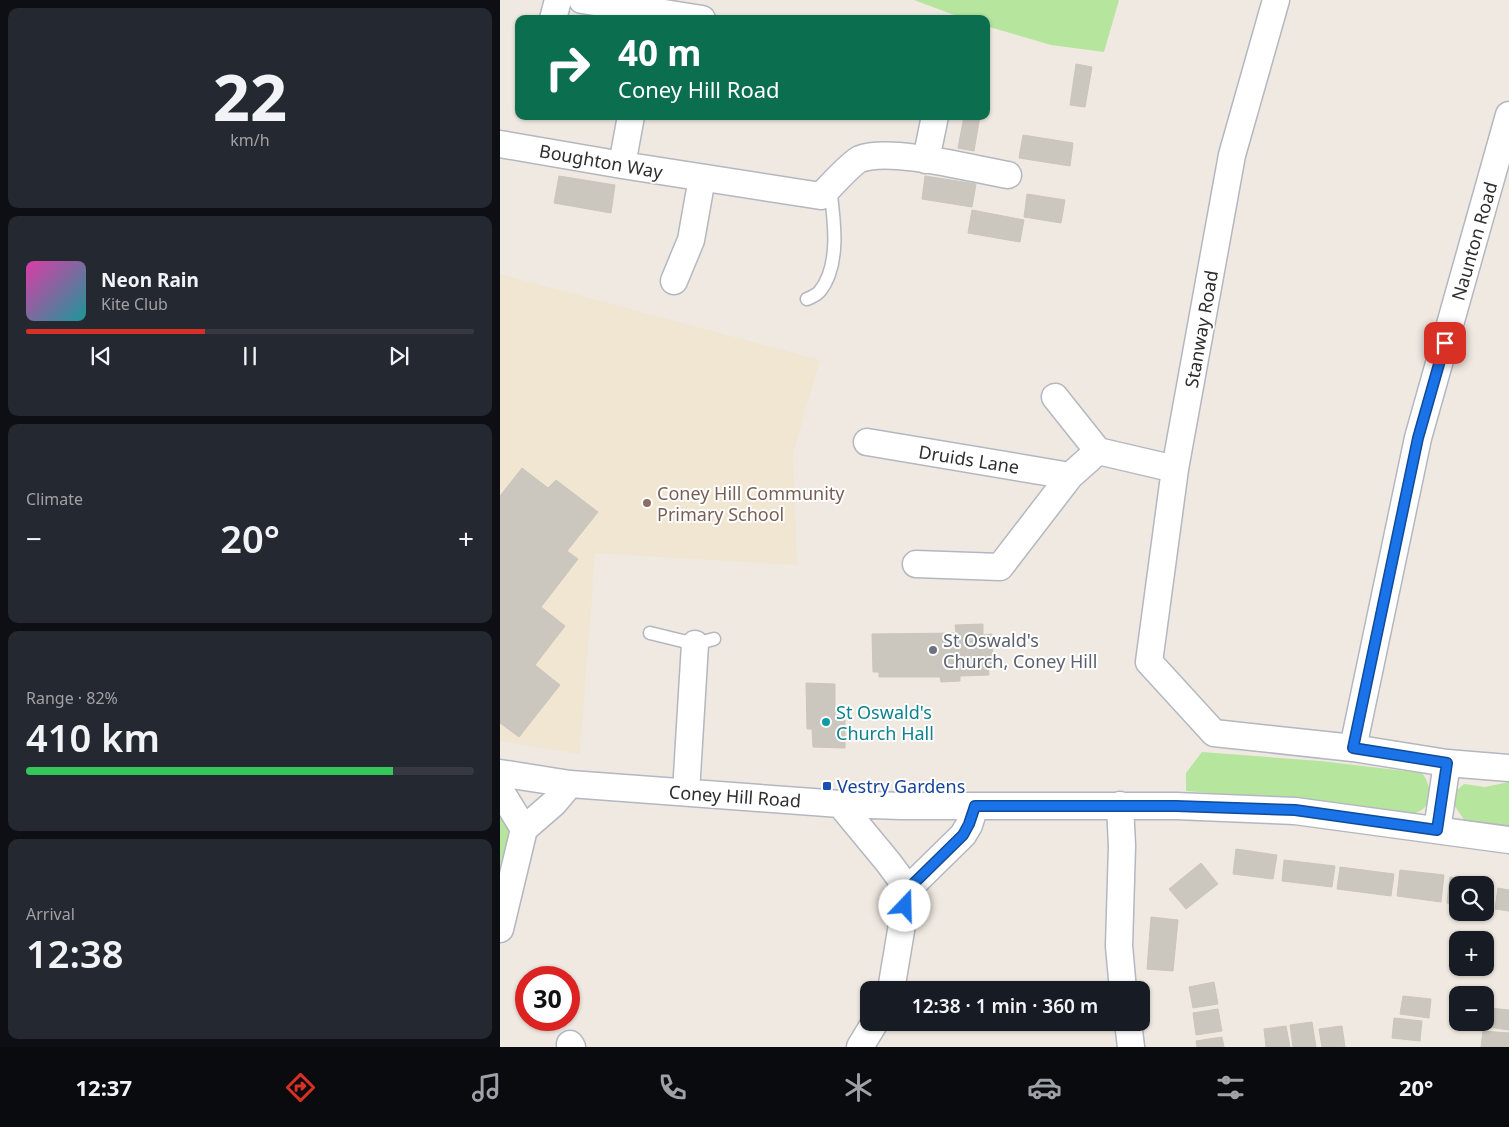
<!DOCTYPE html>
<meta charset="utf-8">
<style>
body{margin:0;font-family:"Noto Sans",sans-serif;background:#242831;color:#f1f3f6;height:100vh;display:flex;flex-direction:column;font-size:19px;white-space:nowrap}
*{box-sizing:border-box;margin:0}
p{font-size:16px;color:#9ea1a6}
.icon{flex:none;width:28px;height:28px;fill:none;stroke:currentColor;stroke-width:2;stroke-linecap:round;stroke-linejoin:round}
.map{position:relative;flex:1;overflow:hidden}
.sheet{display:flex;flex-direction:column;gap:8px;padding:8px;background:#0d0f14;width:500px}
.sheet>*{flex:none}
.guide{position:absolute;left:15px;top:15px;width:475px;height:105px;border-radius:10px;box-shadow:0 1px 4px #0004;background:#0b6e4f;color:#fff;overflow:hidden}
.buttons{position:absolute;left:949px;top:876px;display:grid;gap:10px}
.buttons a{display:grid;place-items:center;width:45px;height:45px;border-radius:10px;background:#171b24;box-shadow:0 1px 4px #0004;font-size:25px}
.speed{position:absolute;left:15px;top:966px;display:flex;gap:10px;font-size:25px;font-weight:700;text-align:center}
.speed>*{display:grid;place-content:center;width:65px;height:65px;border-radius:50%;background:#171b24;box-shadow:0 1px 4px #0004;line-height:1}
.speed .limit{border:8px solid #d22;background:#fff;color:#111}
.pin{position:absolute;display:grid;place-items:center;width:42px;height:42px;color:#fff;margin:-21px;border-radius:10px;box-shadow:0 2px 8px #0006}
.me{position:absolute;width:55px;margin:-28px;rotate:21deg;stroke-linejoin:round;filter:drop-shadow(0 0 4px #0008)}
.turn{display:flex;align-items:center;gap:18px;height:105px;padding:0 20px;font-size:22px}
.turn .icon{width:65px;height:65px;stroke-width:2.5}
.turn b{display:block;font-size:35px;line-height:42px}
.big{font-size:38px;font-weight:600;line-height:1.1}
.sheet .tile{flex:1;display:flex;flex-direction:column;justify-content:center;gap:8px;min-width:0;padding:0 18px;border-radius:10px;background:#242831}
.sheet .dial{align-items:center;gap:0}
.dial b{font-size:65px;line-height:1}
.song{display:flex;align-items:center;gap:15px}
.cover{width:60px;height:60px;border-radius:8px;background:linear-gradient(135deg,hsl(320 70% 55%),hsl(180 70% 35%))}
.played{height:5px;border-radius:2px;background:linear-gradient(90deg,#d93025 40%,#363941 40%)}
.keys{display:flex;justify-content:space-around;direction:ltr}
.heat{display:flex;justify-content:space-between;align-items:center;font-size:28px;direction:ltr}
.charge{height:8px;border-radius:4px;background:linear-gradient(90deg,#34c759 82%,#363941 0)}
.trip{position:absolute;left:360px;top:981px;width:290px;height:50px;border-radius:10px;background:#171b24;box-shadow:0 1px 4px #0004;font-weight:600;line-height:50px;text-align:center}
.menu{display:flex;height:80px;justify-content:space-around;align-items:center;background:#090b0e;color:#9ea1a6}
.menu .icon{width:35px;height:35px}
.menu .current{color:#d93025}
.menu b{font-size:22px;color:#f1f3f6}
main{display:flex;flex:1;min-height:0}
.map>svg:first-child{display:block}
</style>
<main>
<section class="sheet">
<div class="tile dial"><b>22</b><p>km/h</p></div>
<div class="tile">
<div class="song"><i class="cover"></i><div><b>Neon Rain</b><p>Kite Club</p></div></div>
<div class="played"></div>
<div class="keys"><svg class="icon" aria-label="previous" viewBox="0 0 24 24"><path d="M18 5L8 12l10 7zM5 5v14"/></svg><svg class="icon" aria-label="pause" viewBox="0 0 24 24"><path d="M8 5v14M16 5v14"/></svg><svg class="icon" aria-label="next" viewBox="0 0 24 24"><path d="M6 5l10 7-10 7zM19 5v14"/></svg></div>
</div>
<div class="tile"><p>Climate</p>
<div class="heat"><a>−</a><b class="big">20°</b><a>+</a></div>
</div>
<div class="tile"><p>Range · 82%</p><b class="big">410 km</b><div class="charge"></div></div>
<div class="tile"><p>Arrival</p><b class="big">12:38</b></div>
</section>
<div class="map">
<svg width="1009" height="1047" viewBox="0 0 1009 1047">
<rect width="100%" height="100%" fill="#efe9e1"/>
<!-- education -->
<path fill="#f0e6d1" d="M0,274L320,360L293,454L297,565L95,553L80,754L0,741Z"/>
<!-- green -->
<path fill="#b6e59e" d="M414,0H619L604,52L551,45L486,26V19H465Z
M702,752L820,761L922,773C929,782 933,796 925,807C923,810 917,812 914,814L815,802L686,791V773Z
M1009,782V828L965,821L954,805L956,791L964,784L985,787Z
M0,802L18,829L0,916Z"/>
<!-- building -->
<path fill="#cbc7bf" stroke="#cbc5ba" d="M576,64L592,67L585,107L570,105Z
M464,116H480L474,151L458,148Z
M523,135L573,143L570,166L519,158Z
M59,176L115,185L111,213L54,203Z
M425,176L476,184L472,207L422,199Z
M527,194L565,200L561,223L524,217Z
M472,210L524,220L520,242L468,233Z
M22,468L48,488L56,480L98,512L67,551L78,559L41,607L65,626L35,665L60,685L19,737L0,723V496Z
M483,624V635L492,634L493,665H488L489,675L460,676V681L441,682L440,677H379V672H373L372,634L456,633L455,625Z
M306,683L335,684V715H345V748L313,747L312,729H307Z
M736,849L777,855L773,879L733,874Z
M784,860L835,866L832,887L782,881Z
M701,863L718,884L686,909L669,889Z
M840,867L894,874L891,896L837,889Z
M900,870L944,875L941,902L897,896Z
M950,877L992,883L989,909L985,908V885H958V905L947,903Z
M998,888L1009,890V911L995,909Z
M651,917L678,920L673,971L647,969Z
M714,982L718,1004L693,1008L689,987Z
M903,996L931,999L929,1018L900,1014Z
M990,1008L1009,1010V1030L988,1027Z
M718,1009L722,1031L696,1035L693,1013Z
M894,1018L922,1021L920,1041L892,1038Z
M812,1022L816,1047H793L790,1025Z
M786,1026L790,1047H766L764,1029Z
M842,1026L845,1047H822L819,1029Z
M983,1031L1009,1033V1047H981Z
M722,1037L724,1047H697L696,1041Z"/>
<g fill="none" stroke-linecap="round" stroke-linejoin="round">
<defs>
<path id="service" d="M307,299C312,297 317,295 320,291C341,265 334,218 330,188
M150,633L195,644L214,639"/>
<path id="minor" d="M82,0L151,11
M776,0L732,155L675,469L649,662L714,733L853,748L947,763L1009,768
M53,19L58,0
M150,19L151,11L202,19
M0,144L122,165L321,196C329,188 351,163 360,159C390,147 473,169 508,175
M426,160L435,116
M122,165L131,116
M174,281L191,240L202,178
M555,397L598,451
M367,442L570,476L598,451L675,469
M416,564L500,567L570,476
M853,748L918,438L1009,115
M0,773L70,784L340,804L402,806H676L795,811L1009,840
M0,790L24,829
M186,792L195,644
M340,804L388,862L408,889L391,990
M620,805L622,846L619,946L623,990
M937,830L947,763
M408,889L463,835L469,825L475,806
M0,929L24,829L54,803L70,784
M628,1022L631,1047
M70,1044L72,1047
M360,1047L375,1022"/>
</defs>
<!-- service casing -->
<use href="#service" stroke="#b4b7c1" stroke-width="15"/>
<!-- minor casing -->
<use href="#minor" stroke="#b4b7c1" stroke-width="29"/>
<!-- service -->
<use href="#service" stroke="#fff" stroke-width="12"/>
<!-- minor -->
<use href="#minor" stroke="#fff" stroke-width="26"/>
</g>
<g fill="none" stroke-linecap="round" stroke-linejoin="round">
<defs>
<path id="route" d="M405,906L408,889L463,835L469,824L475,806H676L795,810L937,830L947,763L853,748L918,438L945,343"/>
</defs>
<!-- route casing -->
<use href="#route" stroke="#114b97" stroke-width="12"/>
<!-- route -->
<use href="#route" stroke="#1a73e8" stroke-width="9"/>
</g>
<!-- markers -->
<circle fill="#8d6e63" stroke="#fff" stroke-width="2" cx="147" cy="503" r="5"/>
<circle fill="#6b7280" stroke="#fff" stroke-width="2" cx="433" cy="650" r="5"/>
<circle fill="#0f9aa8" stroke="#fff" stroke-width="2" cx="326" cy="722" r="5"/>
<rect fill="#1a4fb4" stroke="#fff" stroke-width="2" x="322" y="781" width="10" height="10" rx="2.5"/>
<g text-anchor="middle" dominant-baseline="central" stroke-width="4" stroke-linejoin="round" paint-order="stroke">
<!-- street labels -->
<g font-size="18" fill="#2e2e2e" stroke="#fff">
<text transform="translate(101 161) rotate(10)">Boughton Way</text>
<text transform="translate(974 241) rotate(-74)">Naunton Road</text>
<text transform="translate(701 329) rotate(-80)">Stanway Road</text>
<text transform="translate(469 459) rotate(9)">Druids Lane</text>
<text transform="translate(235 796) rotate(4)">Coney Hill Road</text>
</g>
<!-- education labels -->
<g font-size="18" fill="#785e54" stroke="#fff" text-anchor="start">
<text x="157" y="493">Coney Hill Community<tspan x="157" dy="21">Primary School</tspan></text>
</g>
<!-- worship labels -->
<g font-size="18" fill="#5b616d" stroke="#fff" text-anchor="start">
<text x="443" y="640">St Oswald's<tspan x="443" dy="21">Church, Coney Hill</tspan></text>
</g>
<!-- culture labels -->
<g font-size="18" fill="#0d838f" stroke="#fff" text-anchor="start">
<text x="336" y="712">St Oswald's<tspan x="336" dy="21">Church Hall</tspan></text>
</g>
<!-- transit labels -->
<g font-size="18" fill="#164399" stroke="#fff" text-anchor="start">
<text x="337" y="786">Vestry Gardens</text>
</g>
</g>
</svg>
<div class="buttons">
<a><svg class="icon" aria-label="search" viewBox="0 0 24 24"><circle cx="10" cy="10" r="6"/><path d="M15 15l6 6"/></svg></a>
<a>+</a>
<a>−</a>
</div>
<div class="speed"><div class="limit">30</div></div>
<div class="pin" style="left:945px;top:343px;background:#d93025"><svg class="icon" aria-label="arrive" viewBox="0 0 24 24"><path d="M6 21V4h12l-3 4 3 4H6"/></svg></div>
<svg class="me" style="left:405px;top:906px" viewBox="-20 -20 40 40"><circle r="19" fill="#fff"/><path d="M0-13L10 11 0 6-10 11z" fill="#1a73e8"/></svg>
<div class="trip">12:38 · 1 min · 360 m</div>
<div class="guide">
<div class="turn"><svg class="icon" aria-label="right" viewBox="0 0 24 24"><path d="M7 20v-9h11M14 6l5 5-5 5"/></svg><div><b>40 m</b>Coney Hill Road</div></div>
</div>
</div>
</main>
<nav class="menu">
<b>12:37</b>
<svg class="icon current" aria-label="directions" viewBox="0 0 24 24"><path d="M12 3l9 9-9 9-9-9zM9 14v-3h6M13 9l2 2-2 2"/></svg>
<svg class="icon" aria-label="music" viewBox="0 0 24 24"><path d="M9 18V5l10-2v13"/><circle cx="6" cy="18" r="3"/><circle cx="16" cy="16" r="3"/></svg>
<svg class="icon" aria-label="phone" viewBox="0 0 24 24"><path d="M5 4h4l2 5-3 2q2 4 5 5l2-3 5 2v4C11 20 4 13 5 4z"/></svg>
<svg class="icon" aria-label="climate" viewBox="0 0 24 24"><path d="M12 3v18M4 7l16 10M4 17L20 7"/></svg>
<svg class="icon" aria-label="car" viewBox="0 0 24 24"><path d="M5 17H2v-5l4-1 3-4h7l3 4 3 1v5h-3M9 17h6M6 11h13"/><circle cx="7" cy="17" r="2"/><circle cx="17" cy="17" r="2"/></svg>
<svg class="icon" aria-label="filters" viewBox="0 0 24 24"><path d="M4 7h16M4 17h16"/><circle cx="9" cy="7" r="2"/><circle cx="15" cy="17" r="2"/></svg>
<b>20°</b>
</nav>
